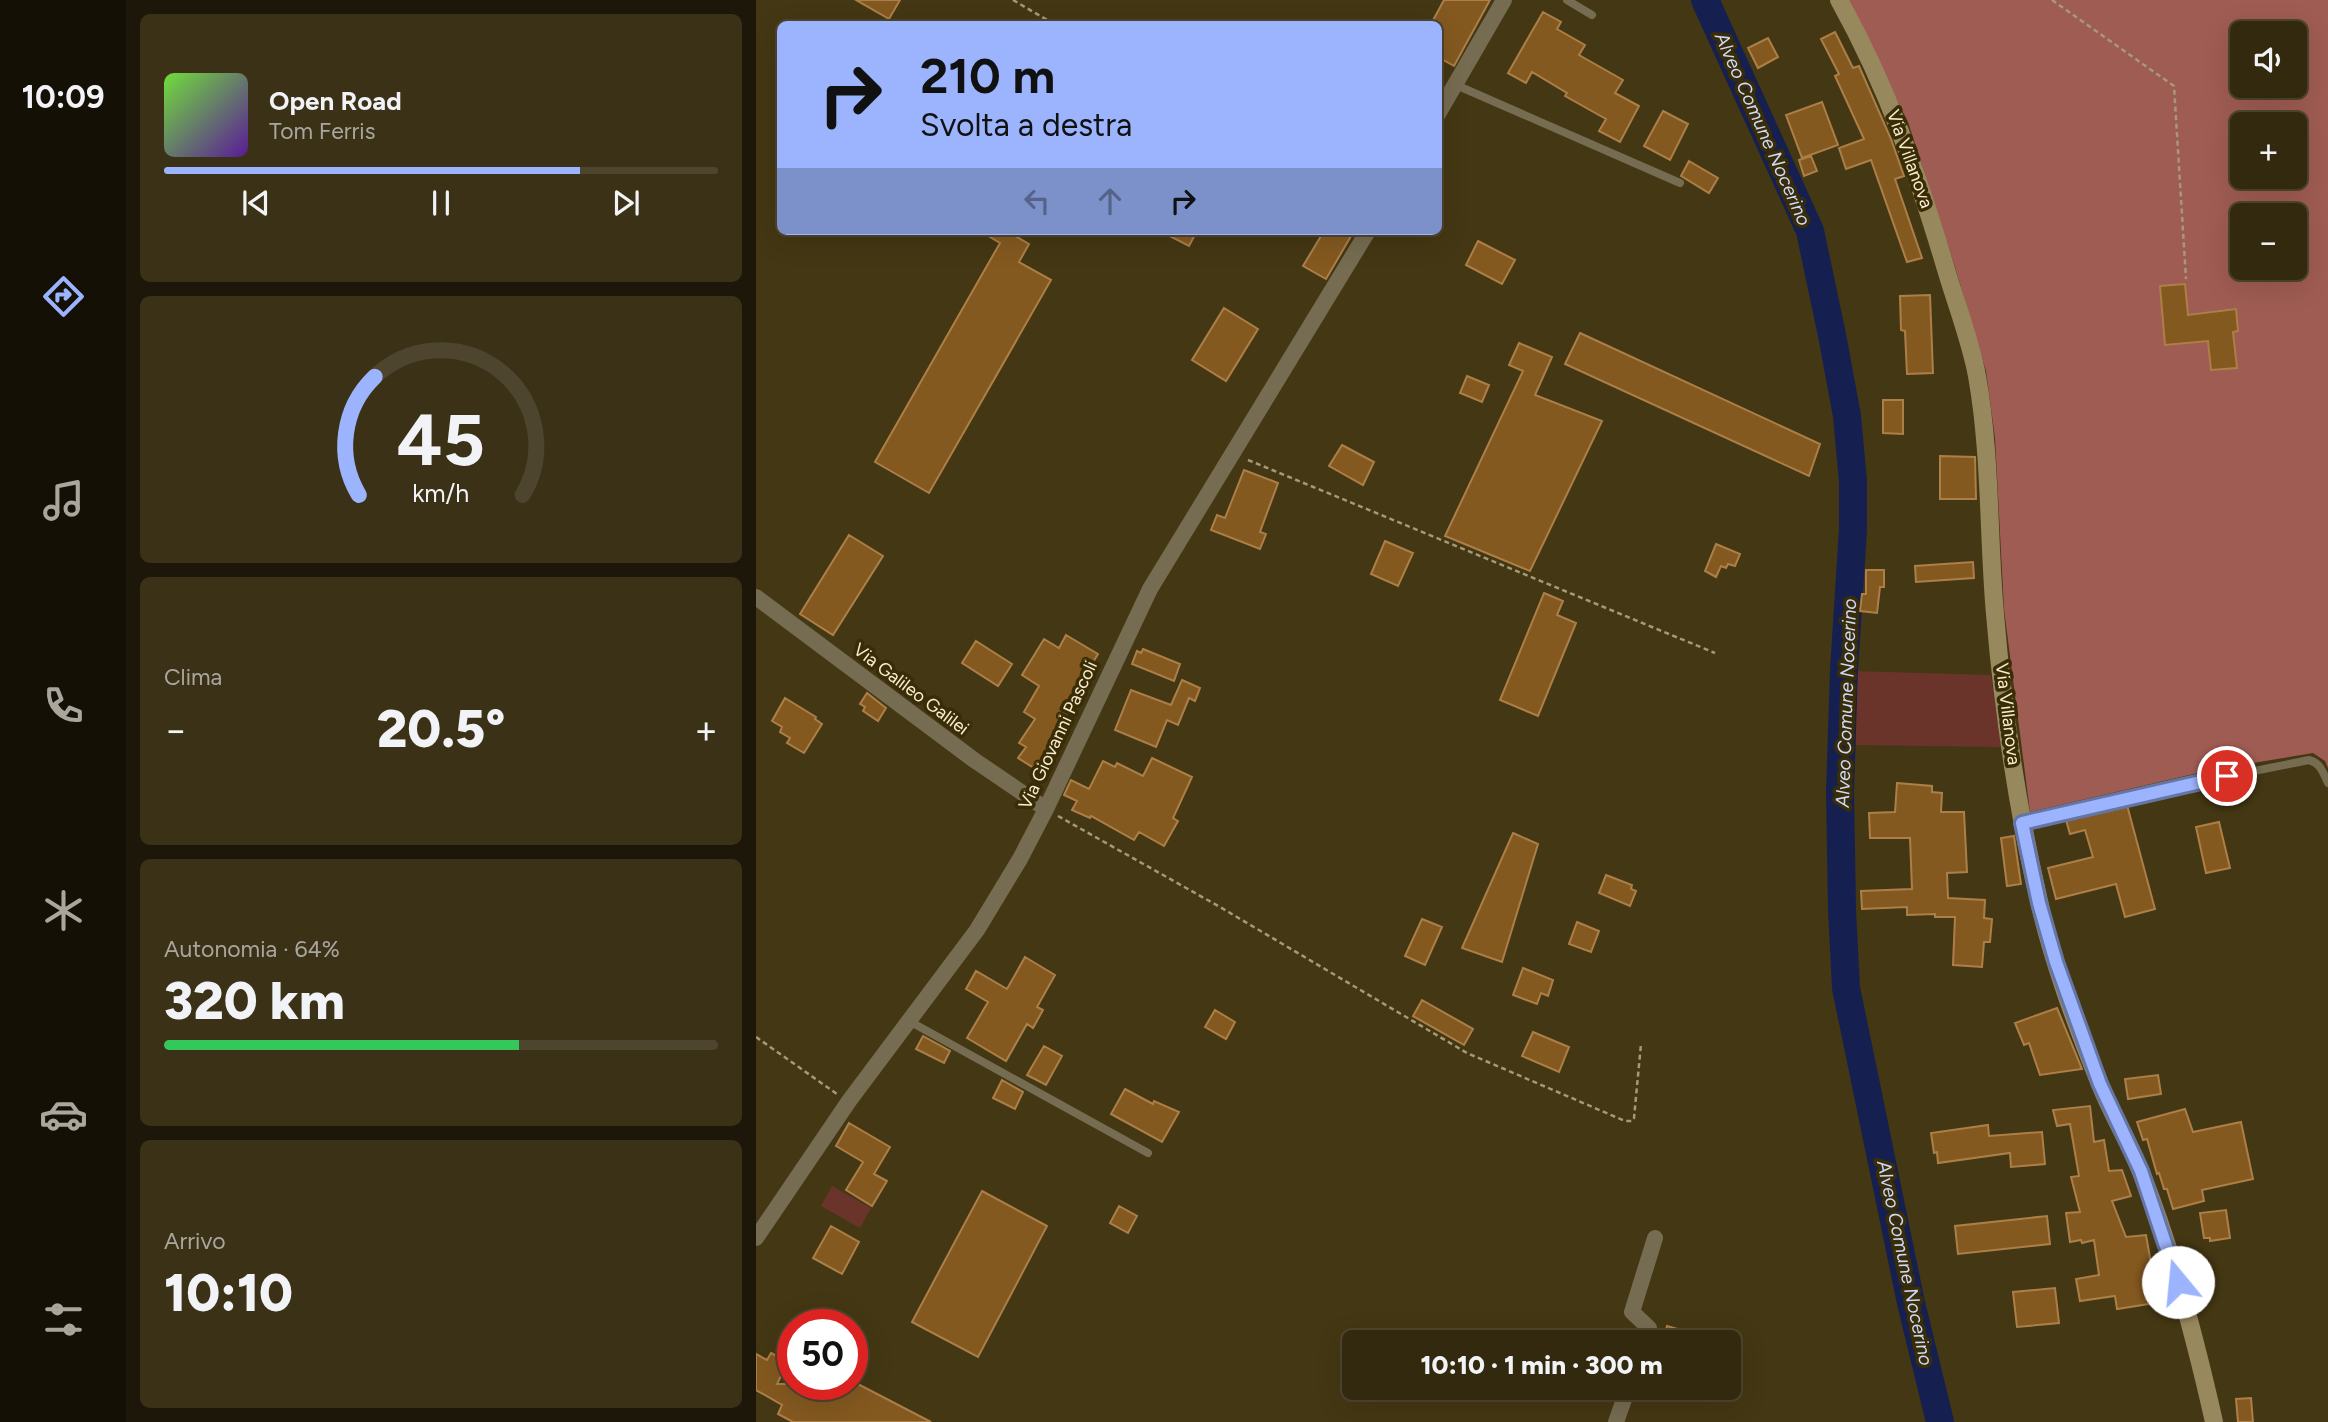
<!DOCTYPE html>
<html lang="it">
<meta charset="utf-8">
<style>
body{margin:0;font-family:Figtree,sans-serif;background:#3b3117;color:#f1f3f6;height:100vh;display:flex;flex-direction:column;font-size:26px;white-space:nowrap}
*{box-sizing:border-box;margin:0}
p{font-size:23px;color:#a9a69e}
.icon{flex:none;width:38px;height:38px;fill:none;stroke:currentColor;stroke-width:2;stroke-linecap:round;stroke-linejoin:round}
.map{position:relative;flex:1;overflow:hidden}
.sheet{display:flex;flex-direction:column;gap:14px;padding:14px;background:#1c1708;width:630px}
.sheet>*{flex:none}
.guide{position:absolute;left:21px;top:21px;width:665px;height:214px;border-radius:10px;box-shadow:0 7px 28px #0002,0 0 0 2px #4e452e;background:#9cb4fd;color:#111;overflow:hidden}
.controls{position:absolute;left:1474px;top:21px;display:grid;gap:14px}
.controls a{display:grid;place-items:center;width:77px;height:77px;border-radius:10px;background:#33290e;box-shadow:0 7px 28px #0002,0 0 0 2px #4e452e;font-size:35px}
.speed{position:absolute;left:21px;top:1309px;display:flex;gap:14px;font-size:35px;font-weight:700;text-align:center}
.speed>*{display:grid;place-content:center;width:91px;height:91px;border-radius:50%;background:#33290e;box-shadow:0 7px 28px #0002,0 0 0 2px #4e452e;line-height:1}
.speed .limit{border:10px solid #d22;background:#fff;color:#111}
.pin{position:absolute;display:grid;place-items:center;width:60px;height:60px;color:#fff;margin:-30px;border:4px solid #fff;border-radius:50%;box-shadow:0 2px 7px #0007}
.me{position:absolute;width:77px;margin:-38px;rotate:343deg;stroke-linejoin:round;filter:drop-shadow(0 0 5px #0008)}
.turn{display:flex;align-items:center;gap:24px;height:147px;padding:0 28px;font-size:32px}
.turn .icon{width:91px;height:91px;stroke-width:2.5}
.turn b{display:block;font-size:49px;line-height:60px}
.lanes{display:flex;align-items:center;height:66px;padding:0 28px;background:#0003;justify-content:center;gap:35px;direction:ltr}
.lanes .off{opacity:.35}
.big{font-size:52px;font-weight:800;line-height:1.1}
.sheet .tile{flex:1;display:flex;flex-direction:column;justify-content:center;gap:10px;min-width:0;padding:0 24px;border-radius:10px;background:#3b3117}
.sheet .dial{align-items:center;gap:0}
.dial svg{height:182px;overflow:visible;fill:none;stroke:#4e452e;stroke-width:7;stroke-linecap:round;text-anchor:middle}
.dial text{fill:#f1f3f6;stroke:none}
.song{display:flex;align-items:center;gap:21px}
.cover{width:84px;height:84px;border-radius:10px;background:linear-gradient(135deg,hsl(100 70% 55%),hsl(270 70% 35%))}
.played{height:7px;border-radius:4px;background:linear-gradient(90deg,#9cb4fd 75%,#4e452e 75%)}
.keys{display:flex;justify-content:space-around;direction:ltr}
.heat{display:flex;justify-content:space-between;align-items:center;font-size:38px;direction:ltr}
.charge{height:10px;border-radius:5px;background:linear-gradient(90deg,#34c759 64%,#4e452e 0)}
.trip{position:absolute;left:586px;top:1330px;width:399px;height:70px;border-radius:10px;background:#33290e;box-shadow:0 7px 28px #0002,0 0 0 2px #4e452e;font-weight:800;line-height:70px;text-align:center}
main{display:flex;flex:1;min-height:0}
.tabs{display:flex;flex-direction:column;width:126px;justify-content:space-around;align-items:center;background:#141006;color:#a9a69e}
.tabs .icon{width:49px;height:49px}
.tabs .on{color:#9cb4fd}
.tabs b{font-size:32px;color:#f1f3f6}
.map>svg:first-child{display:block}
</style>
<main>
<nav class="tabs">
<b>10:09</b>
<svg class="icon on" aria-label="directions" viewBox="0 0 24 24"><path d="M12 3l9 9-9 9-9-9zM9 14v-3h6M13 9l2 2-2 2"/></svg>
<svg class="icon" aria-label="music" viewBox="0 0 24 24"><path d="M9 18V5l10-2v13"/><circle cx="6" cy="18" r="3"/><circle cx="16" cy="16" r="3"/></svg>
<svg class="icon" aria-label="phone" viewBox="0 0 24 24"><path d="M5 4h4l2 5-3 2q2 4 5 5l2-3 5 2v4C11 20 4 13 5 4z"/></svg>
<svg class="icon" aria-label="climate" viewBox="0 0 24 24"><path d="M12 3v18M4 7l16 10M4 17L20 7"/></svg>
<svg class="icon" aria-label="car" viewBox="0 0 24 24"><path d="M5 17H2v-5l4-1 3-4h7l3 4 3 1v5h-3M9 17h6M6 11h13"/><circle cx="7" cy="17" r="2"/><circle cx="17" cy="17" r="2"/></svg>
<svg class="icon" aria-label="filters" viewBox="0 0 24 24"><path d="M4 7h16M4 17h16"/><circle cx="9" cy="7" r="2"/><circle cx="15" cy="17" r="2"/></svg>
</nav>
<section class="sheet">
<div class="tile">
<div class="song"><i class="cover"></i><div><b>Open Road</b><p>Tom Ferris</p></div></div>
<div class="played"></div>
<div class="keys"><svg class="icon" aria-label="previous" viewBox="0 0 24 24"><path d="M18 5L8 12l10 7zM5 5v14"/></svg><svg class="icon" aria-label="pause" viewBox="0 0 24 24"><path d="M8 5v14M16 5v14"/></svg><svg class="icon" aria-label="next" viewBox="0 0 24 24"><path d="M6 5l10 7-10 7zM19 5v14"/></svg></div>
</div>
<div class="tile dial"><svg viewBox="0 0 100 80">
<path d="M14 69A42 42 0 1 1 86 69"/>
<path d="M14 69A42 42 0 0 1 21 17" stroke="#9cb4fd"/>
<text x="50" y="56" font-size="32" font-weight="700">45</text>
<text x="50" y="72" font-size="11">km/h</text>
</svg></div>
<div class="tile"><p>Clima</p>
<div class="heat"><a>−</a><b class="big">20.5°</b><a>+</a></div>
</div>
<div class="tile"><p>Autonomia · 64%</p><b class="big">320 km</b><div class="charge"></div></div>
<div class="tile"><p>Arrivo</p><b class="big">10:10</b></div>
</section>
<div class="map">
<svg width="1572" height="1422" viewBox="0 0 1572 1422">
<rect width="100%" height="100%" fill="#443713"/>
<!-- green -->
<path fill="#6a342b" d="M1097,671L1235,675L1245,747L1093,745Z
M76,1186L115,1208L104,1228L65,1206Z"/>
<!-- forest -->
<path fill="#9f5c52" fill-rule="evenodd" d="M1090,0H1572V768L1569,761L1557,753L1455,770L1274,812L1248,609L1239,438L1230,371L1198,264L1152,122ZM1486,33H1538V86H1486ZM1486,124H1538V177H1486ZM1486,215H1538V268H1486Z"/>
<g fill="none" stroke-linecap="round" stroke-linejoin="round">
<!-- river -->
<path stroke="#152050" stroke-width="28" d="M949,0L1054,231L1076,335L1091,416L1097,481V529L1088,670L1084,791L1086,910L1090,988L1155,1303L1184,1422"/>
</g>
<!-- building -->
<path fill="#845920" stroke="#ac7f48" stroke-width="2" d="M100,0H144L133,19Z
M688,0H734L698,66L682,57V24H675Z
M787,12L805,22L801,29L829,45L823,55L867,80L859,93L883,106L864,142L843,131L850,119L809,96L811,93L776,72L770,83L752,73Z
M1079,32L1097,68L1103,66L1135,139L1148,176L1139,179L1166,258L1151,262L1115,160L1090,169L1083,148L1108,139L1079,76L1083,74L1065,39Z
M1012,38L1022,57L1002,68L992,48Z
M1066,102L1082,145L1046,158L1030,115Z
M907,111L932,124L914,160L888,146Z
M1055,156L1061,171L1048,176L1043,160Z
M933,161L962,178L953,193L925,176Z
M224,231H251L273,244L263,262L295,280L173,493L119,462L244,243Z
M404,231H441L433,246Z
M568,231H598L570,279L547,266Z
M722,241L759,260L746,284L710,265Z
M1429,284L1432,315L1480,309L1482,331L1477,332L1481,368L1455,370L1452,341L1409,345L1404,286Z
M1174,295L1177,373L1151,374L1149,331L1145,330L1144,296Z
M468,308L502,329L470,381L436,360Z
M824,333L1064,444L1053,476L809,364Z
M763,343L796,357L779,395L846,421L774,571L689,536L767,371L753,365Z
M711,376L733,385L726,402L704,393Z
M1127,400H1147V434L1127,433Z
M586,445L618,462L607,485L573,466Z
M1184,456L1219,457L1220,499H1184Z
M488,470L522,483L504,532L510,534L504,549L455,530L461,515L469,518Z
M93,535L127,556L77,635L44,614Z
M629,541L657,553L642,586L615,574Z
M960,544L984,554L979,566L972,564L970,568L965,566L960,577L949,571Z
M1217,562L1218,578L1160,582L1159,566Z
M1110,570H1128V587H1124L1121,613L1104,611L1106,594H1110Z
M788,593L807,601L801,615L820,623L782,716L744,700Z
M310,635L342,654L312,703L316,706L300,731L304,735L281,770L262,758L270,747L263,743L279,719L268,712L283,686L266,675L288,639L303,648Z
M220,641L256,664L242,686L206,663Z
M387,649L424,664L418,681L376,664L381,651L385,653Z
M426,680L444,688L439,701L433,698L422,725L411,720L400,747L359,730L375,690L415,705Z
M111,693L130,708L122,721L107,711L109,707L104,704Z
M29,698L60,717L59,719L66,724L48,753L31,743L34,738L24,732L26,727L16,721Z
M396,758L436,777L417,818L422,821L408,846L383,832L378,840L335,816L334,818L316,810L321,801L308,795L315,780L333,789L347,761L359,767L361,763L387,776Z
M1141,783L1176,786V792L1186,793L1185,812H1208L1211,872L1191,873L1192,898L1229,900L1228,918L1236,919L1234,942H1228L1226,967L1197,965L1199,917H1179V914L1151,915V907L1106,909L1105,891L1156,889L1154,838H1114L1113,813L1139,812Z
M1371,805L1399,909L1369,917L1360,884L1300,899L1292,868L1337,857L1329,830L1314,834L1310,820Z
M1463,822L1474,868L1450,873L1440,827Z
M757,833L782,844L746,962L706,948Z
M1258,836L1265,884L1251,886L1245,838Z
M850,875L876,885L875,889L880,891L874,906L843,893Z
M666,919L686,927L669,965L649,956Z
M821,922L843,931L835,952L813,944Z
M269,957L299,975L281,1007L287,1010L277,1028L271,1024L250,1061L211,1038L232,1002L210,989L220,971L251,989Z
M767,968L797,980L792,996L785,993L781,1004L757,995Z
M666,1000L717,1029L708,1045L657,1016Z
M1301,1008L1326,1069L1284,1075L1273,1043L1268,1045L1259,1023Z
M459,1010L479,1022L470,1039L449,1027Z
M777,1032L813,1047L803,1072L766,1056Z
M167,1036L194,1051L188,1063L160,1049Z
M288,1046L306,1056L290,1085L271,1075Z
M1402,1075L1405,1094L1372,1099L1369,1079Z
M246,1080L267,1092L259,1109L237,1098Z
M369,1089L397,1104L398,1101L423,1112L406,1142L355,1114Z
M1334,1106L1338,1142L1348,1140L1353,1171L1366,1170L1375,1196L1356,1201L1370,1237L1390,1235L1396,1269L1406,1268L1412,1301L1361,1309L1359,1296L1324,1301L1320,1279L1343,1275L1338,1240L1326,1243L1325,1240L1314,1242L1310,1213L1324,1212L1315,1177L1323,1176L1314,1124L1301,1126L1297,1110Z
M1429,1109L1437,1132L1485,1122L1497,1179L1446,1190L1448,1201L1417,1209L1411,1189H1408L1403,1173L1401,1174L1391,1139L1387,1140L1381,1122Z
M93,1123L134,1147L118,1174L131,1181L116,1206L90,1190L107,1162L80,1146Z
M1232,1125L1233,1136L1286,1132L1289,1164L1255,1167L1254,1153L1182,1163L1181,1152L1178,1153L1175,1133Z
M226,1191L291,1226L222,1357L156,1322Z
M363,1206L381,1216L372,1233L354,1223Z
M1470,1210L1474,1238L1454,1241V1238H1448L1444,1213Z
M1291,1216L1294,1244L1202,1254L1199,1226Z
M75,1226L103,1242L86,1274L57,1258Z
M1299,1288L1303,1323L1261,1327L1257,1292Z
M911,1326L956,1339V1342H907Z
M15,1353L32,1362L21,1384H102L175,1422H37L22,1414L26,1405L0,1390V1354L11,1360Z
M1495,1398L1497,1422H1482L1480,1399Z"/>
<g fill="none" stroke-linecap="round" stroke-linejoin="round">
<!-- path -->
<path stroke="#a69976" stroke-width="2.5" stroke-dasharray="5 3.5" stroke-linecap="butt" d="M257,0L298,24
M1296,0L1418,86L1430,279
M492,460L959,653
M302,816L464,907L711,1053L869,1121H876L878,1118L885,1044
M0,1037L81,1094"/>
<!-- service -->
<path stroke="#766c51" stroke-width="8" d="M811,0L836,15
M700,85L924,183
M1266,823L1444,782L1553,760C1565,763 1567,773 1572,783
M153,1021L392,1153"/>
<!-- minor -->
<path stroke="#766c51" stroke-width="16" d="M682,114L748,0
M0,597L218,760L290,809
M0,1238L93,1101L221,930L264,859L290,809L394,589L612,231
M888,1342L893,1328L876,1312L899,1238
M860,1422L872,1388"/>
<!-- secondary -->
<path stroke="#98885d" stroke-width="18" d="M1083,0C1133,90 1163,178 1192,276C1202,309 1215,343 1221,376C1235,455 1232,535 1239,614C1247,710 1261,807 1283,901C1297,963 1320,1025 1344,1084C1356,1114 1373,1142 1385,1172C1417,1253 1439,1337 1458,1422"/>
</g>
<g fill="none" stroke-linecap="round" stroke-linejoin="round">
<defs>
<path id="route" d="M1422,1282L1385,1171L1344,1084L1300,962L1283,903L1266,823L1471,776"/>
</defs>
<!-- route casing -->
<use href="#route" stroke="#6575a4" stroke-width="18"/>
<!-- route -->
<use href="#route" stroke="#9cb4fd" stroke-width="12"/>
</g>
<g text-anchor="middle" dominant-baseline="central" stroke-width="7" stroke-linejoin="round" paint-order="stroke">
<!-- street labels -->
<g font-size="18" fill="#f9edcb" stroke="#392d08">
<text transform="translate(1154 159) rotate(70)">Via Villanova</text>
<text transform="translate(155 689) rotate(37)">Via Galileo Galilei</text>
<text transform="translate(1252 714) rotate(83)">Via Villanova</text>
<text transform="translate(302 735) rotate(-65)">Via Giovanni Pascoli</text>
</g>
<!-- water labels -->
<g font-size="19" font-style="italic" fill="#ced9fb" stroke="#392d08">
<text transform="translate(1007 129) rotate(66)">Alveo Comune Nocerino</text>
<text transform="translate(1090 703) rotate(-88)">Alveo Comune Nocerino</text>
<text transform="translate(1149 1263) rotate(78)">Alveo Comune Nocerino</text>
</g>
</g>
</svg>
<div class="controls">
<a><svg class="icon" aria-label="sound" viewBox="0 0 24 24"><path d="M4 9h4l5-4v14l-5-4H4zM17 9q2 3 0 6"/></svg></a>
<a>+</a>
<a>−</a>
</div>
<div class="speed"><div class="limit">50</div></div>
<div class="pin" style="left:1471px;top:776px;background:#d93025"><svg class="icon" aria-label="arrive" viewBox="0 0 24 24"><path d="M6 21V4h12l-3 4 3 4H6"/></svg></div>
<svg class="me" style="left:1422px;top:1282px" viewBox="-20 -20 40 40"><circle r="19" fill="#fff"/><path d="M0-13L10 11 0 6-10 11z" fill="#9cb4fd"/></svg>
<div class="trip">10:10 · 1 min · 300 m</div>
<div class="guide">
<div class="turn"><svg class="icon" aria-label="right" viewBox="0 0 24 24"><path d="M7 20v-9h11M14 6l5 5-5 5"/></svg><div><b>210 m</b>Svolta a destra</div></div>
<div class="lanes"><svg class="icon off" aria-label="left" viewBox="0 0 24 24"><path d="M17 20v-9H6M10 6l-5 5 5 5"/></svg><svg class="icon off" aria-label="ahead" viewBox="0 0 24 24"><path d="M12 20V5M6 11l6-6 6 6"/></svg><svg class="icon" aria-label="right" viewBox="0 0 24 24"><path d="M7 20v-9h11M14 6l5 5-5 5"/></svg></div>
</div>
</div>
</main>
